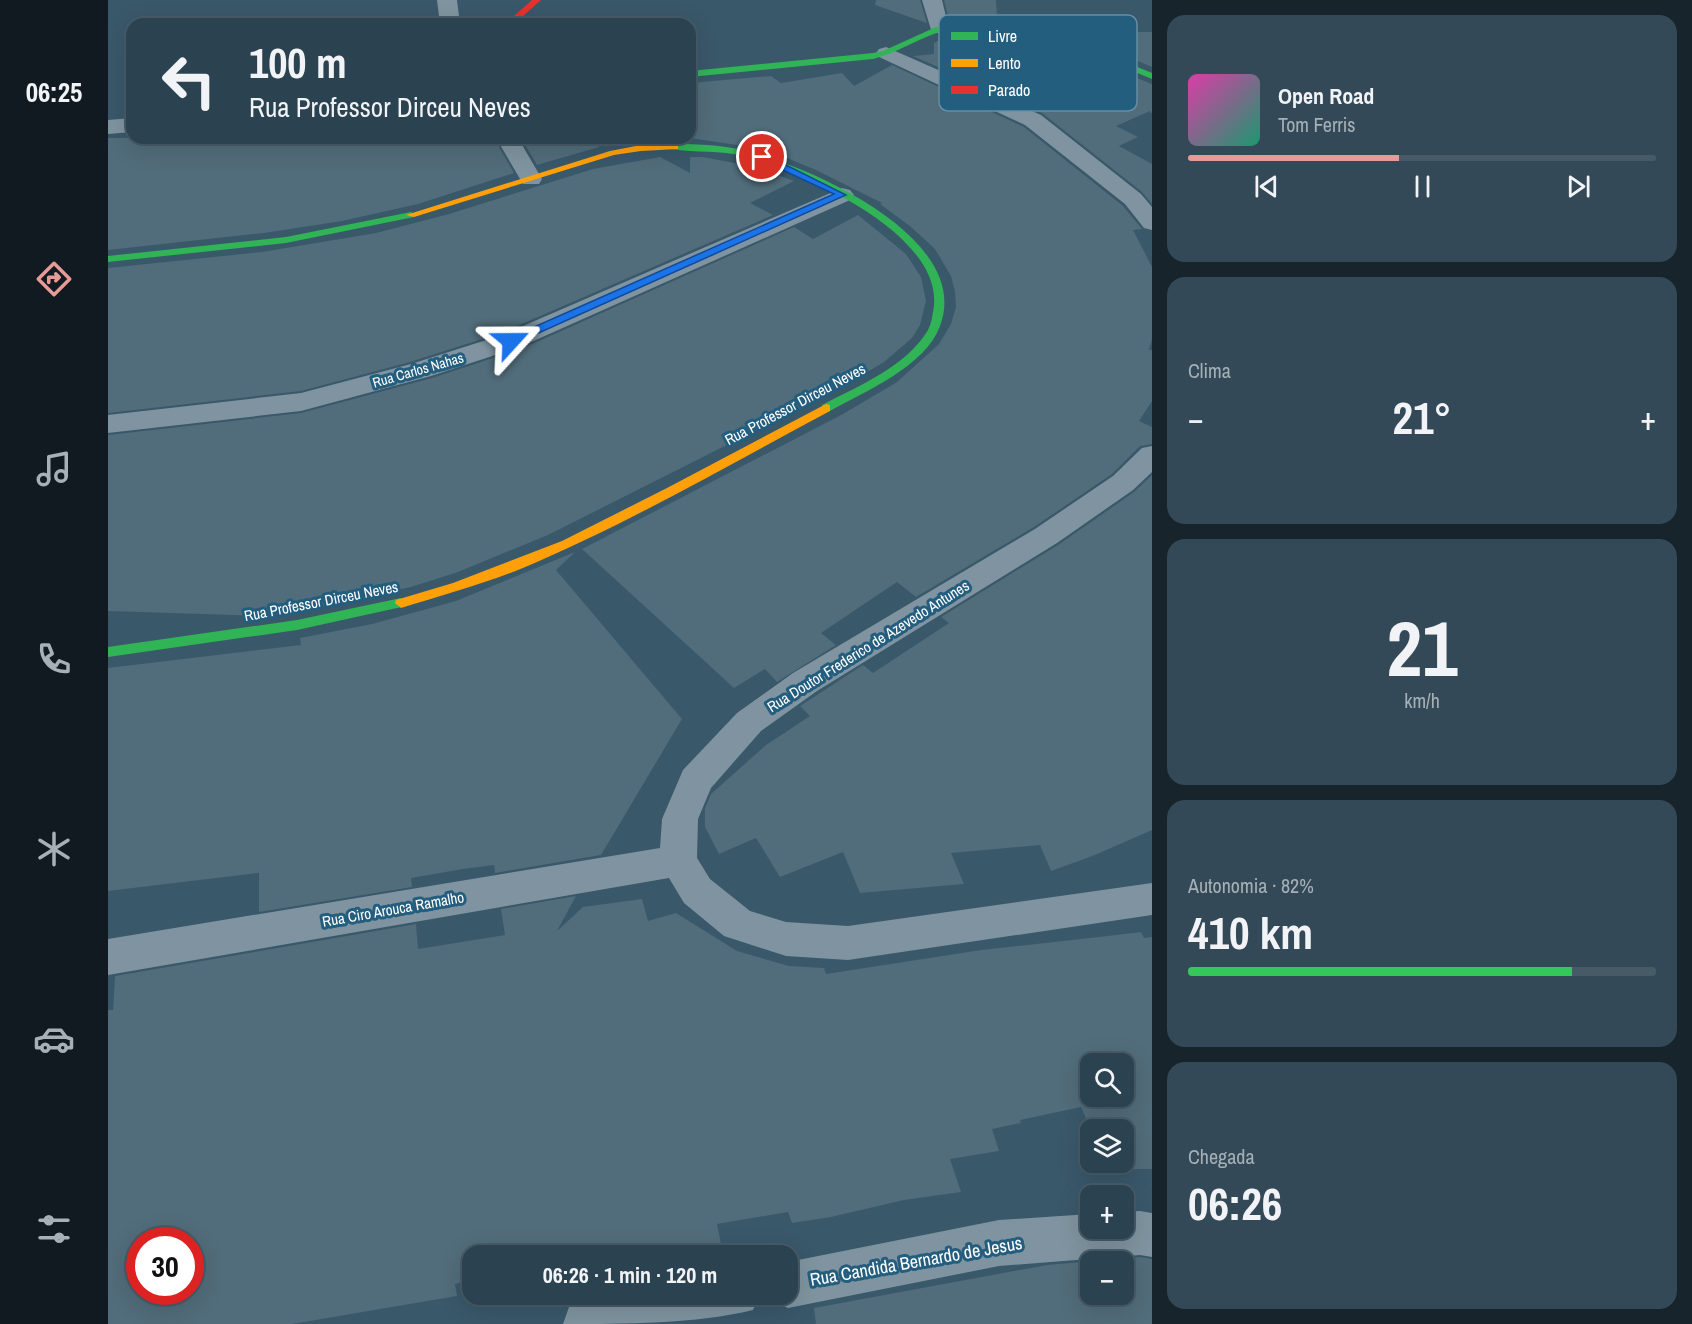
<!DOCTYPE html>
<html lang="pt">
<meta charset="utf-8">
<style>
body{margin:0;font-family:"Archivo Narrow",sans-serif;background:#334957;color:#f1f3f6;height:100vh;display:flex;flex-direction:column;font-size:22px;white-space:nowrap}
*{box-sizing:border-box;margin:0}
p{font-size:20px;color:#a6b0b7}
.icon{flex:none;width:33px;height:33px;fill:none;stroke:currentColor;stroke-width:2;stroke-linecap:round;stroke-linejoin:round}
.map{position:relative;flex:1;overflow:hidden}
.drawer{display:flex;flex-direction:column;gap:15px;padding:15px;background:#18242c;width:540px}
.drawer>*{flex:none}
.banner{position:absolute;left:18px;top:18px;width:570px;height:126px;border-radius:18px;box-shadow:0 6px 24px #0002,0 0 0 2px #475b67;background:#2b4250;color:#f1f3f6;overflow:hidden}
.tools{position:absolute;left:972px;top:1053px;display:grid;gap:12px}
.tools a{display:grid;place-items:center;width:54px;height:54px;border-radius:12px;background:#2b4250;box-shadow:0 6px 24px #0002,0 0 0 2px #475b67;font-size:30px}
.speed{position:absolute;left:18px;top:1227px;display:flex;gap:12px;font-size:30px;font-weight:700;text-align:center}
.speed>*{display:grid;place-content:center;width:78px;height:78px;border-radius:50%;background:#2b4250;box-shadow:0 6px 24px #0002,0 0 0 2px #475b67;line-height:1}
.speed .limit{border:9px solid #d22;background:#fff;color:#111}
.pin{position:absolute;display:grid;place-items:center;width:51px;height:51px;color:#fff;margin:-26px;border:3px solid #fff;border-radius:50%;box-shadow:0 2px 6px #0007}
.me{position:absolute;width:66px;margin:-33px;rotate:66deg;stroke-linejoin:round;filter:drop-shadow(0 0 4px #0008)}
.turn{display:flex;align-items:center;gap:21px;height:126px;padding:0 24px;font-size:27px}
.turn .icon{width:78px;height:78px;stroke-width:2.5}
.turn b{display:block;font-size:42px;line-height:51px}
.big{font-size:45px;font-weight:700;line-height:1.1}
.drawer .tile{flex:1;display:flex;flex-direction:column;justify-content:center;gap:9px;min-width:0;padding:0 21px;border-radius:18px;background:#334957}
.drawer .dial{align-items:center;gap:0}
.dial b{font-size:78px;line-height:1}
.song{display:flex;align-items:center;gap:18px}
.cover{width:72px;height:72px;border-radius:9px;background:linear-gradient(135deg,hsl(320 70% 55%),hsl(160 70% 35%))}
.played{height:6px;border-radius:3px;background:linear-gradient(90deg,#e69b98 45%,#475b67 45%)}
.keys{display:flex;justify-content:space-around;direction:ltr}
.heat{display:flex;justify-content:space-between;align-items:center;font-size:33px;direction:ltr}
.charge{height:9px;border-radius:4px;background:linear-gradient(90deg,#34c759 82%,#475b67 0)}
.trip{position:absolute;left:354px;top:1245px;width:336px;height:60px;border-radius:18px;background:#2b4250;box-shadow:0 6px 24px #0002,0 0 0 2px #475b67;font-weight:700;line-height:60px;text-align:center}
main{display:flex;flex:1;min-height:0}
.tab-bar{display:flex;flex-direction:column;width:108px;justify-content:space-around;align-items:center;background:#111a20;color:#a6b0b7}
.tab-bar .icon{width:42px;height:42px}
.tab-bar .active{color:#e69b98}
.tab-bar b{font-size:27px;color:#f1f3f6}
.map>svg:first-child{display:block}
</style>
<main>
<nav class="tab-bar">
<b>06:25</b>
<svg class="icon active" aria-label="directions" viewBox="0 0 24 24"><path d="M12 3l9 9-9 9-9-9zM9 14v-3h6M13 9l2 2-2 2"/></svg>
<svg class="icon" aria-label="music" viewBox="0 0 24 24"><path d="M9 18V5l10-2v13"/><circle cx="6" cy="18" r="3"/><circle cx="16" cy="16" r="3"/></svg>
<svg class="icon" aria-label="phone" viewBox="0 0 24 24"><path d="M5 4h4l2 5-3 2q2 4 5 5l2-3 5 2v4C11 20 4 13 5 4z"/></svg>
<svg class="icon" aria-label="climate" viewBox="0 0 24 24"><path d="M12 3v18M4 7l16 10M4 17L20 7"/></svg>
<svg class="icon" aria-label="car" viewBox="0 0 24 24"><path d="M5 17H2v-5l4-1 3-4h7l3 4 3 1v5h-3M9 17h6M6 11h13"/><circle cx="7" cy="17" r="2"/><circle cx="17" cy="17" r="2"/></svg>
<svg class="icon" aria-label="filters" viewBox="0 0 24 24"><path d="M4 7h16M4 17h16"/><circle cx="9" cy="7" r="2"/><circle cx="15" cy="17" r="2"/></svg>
</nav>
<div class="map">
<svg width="1044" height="1324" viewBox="0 0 1044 1324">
<rect width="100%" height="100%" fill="#39586a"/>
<!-- building -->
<path fill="#516c7a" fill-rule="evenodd" d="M768,0H812L819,23L767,5Z
M836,0H888L889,18L841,20Z
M999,32H1044V67L1011,53Z
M911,35L926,37L1044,84V114L1042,111L1008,126L1030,137L1011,146L1044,164V204L1034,192L934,113L805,56L826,54V43L837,37Z
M784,65L916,127L1015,206L1034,229L1025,230L1044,267V339L1041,350H1044V401L1031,421L1044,427V444L1032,446L1004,474L926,527L808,597L789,582L713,633L728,645L669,682L657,669L626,688L474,549L735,414L789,382L831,344L843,324L848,307L847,292L843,276L827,249L803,227L772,204L774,203L708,170L674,156L642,147L582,138V83L663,76L673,83L734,73L746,86Z
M0,138H386L406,173L310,204L234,221L156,233L0,250Z
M413,138H488L491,147L429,165Z
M552,157L582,173V157H595L647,167L686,181L642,203L665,215L393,333L302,362L193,391L0,413V268L154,252L268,233L341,214L485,169Z
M750,215L798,254L813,277L818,301L812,325L804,338L776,362L736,386L440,535L350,572L303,587L228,604L157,616L0,611V435L193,413L324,378L413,349L686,227L705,239Z
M1044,475V830L987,855L943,871L932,845L843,853L856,884L752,893L735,852L672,877L648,838L611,854L597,827V808L603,794L658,745L702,716L692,706L755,665L765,673L841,623L833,617L950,545L1026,492Z
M467,552L448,570L574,719L493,855L387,873L386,865L355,869L303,878L304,887L151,912V873L0,891V668L193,645L192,638L264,624L348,601Z
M468,896L449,931L475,907L534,899L540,921L568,913L629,951L681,966L716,968L718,974L873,950L991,937L1033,932L1036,938L1044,937V1169H1000L997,1162H1016V1130H983L973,1107L912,1120L913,1123L884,1129L891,1151L842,1159L853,1192L796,1200L723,1217L684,1223L680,1212L609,1224L613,1244L551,1256H364V1280L347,1284L349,1296L184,1324H0V1010H5L7,976L308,924L310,949L397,935L393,909ZM982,1064H1016V1096H982ZM32,1240H82V1292H32Z
M1032,1257L1044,1259V1324H708L706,1308L939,1265ZM982,1262H1016V1294H982Z"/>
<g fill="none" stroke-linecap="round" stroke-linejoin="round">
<!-- street -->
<path fill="#7f94a0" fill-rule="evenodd" d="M329,0H349L352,24H332Z
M814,0H834L841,29L838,33H824Z
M778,47L933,115L1033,194L1044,207V230L1036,228L1017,204L917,125L771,57L768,53L771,49Z
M24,118V132L0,134V120Z
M388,138H410L434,179L431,184H415Z
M734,188L742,190L746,195L742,200L412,347L323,376L193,411L0,433V415L193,393L303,364L394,335Z
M1044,446V472L1025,490L949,543L709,691L653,731L603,788L590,819L589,858L602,879L642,911L678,922L740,926L1044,883V915L740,960L678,956L616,936L576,903L561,878L0,975V939L552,848L554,819L575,770L629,713L685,673L927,529L1005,476L1034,448Z
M1032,1211L1044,1213V1257L1032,1255L891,1266L680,1308L664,1301L661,1294H680V1262L891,1220L982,1214V1228H1016V1212Z
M509,1294H652L645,1310C589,1324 515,1324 455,1324L461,1307L478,1301Z"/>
<!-- fast -->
<path fill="#30b455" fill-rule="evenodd" d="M860,24L911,25L934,28L1044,73V79L929,32C903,28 856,23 831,32C808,40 788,53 765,59L582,77V71L765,53L775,51L828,27Z
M567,144C591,144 616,145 639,151C705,168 865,239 832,326C818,366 756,392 722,411H714V405C750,386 798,367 820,330C823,324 824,318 825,312C841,236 695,172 636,156C612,150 588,153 564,149V145Z
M303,212L308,215L306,217L178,243L0,262V256L178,237Z
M293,598L299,603L298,606L189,630L0,657V647L189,620Z"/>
<!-- slow -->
<path fill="#ff9f0a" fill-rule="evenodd" d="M567,144L570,145V149L533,151L506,155L306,217L298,215L502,151L533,145Z
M718,404L722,405V411C619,466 518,525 410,570C372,585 332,596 293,608L287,603L288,600L345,583L454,541L559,488Z"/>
<!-- jam -->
<path fill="#e5322d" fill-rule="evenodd" d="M424,0H433L406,24H397Z"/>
</g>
<!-- route -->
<path fill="#1a73e8" stroke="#114b97" stroke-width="1.5" d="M651,155H658L738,195L406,344H399V339L726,194L651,159Z"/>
<g text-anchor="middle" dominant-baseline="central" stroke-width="6" stroke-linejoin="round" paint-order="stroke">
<!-- far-street labels -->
<g font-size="14" fill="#fff" stroke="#245e7f">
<text transform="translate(310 370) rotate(-16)">Rua Carlos Nahas</text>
</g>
<!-- street labels -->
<g font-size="15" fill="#fff" stroke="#245e7f">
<text transform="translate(687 404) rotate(-28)">Rua Professor Dirceu Neves</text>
<text transform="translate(213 601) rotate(-11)">Rua Professor Dirceu Neves</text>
<text transform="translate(760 646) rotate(-32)">Rua Doutor Frederico de Azevedo Antunes</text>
<text transform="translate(285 909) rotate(-10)">Rua Ciro Arouca Ramalho</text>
</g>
<!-- near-street labels -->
<g font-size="18" fill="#fff" stroke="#245e7f">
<text transform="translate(808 1261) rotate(-10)">Rua Candida Bernardo de Jesus</text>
</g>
</g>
<!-- legend -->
<rect x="831" y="15" width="198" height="96" rx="9" fill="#245e7f" stroke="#668ea5" stroke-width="1.5"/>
<rect x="843" y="32" width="27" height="8" fill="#30b455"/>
<rect x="843" y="59" width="27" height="8" fill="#ff9f0a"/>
<rect x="843" y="86" width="27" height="8" fill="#e5322d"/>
<g font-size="16" fill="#fff">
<text x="880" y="42">Livre</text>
<text x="880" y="69">Lento</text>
<text x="880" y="96">Parado</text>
</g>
</svg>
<div class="tools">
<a><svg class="icon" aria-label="search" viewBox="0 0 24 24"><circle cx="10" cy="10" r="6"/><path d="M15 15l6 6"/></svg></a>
<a><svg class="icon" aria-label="layers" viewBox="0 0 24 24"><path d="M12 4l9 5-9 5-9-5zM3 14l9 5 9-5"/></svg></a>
<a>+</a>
<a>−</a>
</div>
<div class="speed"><div class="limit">30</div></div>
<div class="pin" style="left:654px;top:157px;background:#d93025"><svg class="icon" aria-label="arrive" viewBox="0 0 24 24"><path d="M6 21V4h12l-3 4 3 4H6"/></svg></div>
<svg class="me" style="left:403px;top:341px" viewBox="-20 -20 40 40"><path d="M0-17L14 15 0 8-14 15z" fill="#1a73e8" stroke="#fff" stroke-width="4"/></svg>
<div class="trip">06:26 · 1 min · 120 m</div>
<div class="banner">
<div class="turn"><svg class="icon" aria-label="left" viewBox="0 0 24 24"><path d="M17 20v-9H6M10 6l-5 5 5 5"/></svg><div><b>100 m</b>Rua Professor Dirceu Neves</div></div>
</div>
</div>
<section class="drawer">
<div class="tile">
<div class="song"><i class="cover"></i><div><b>Open Road</b><p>Tom Ferris</p></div></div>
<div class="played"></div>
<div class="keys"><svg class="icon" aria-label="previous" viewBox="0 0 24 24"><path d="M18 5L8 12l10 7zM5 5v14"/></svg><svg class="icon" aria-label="pause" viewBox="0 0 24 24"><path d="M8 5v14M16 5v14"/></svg><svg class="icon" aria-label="next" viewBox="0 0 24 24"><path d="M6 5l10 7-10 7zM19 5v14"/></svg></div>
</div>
<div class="tile"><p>Clima</p>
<div class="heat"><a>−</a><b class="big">21°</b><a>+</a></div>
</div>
<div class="tile dial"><b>21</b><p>km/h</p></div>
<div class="tile"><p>Autonomia · 82%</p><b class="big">410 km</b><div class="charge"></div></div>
<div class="tile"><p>Chegada</p><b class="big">06:26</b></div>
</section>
</main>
